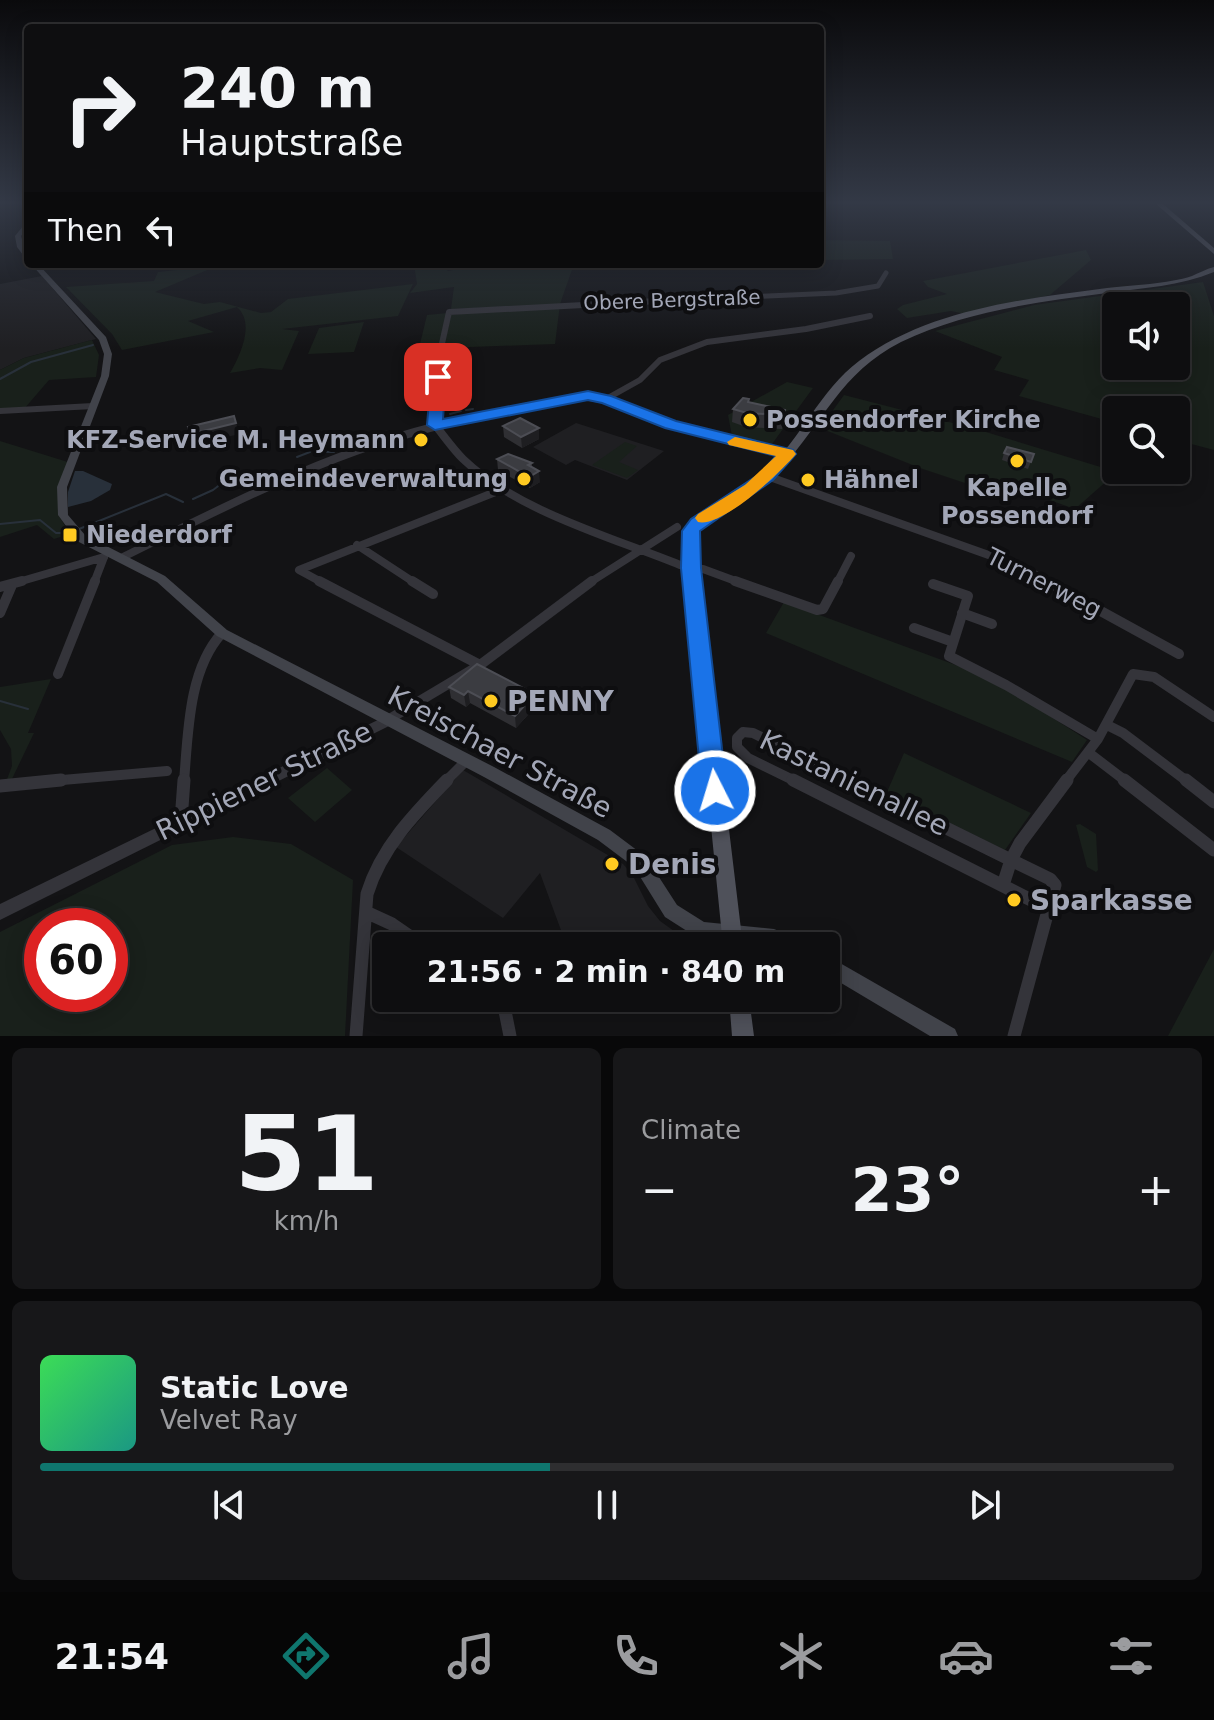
<!DOCTYPE html>
<meta charset="utf-8">
<style>
body{margin:0;font-family:"DejaVu Sans",sans-serif;background:#171719;color:#f1f3f6;height:100vh;display:flex;flex-direction:column;font-size:30px;white-space:nowrap}
*{box-sizing:border-box;margin:0}
p{font-size:26px;color:#9b9c9f}
.icon{flex:none;width:44px;height:44px;fill:none;stroke:currentColor;stroke-width:2;stroke-linecap:round;stroke-linejoin:round}
.map{position:relative;height:1036px;overflow:hidden}
.details{display:flex;flex-direction:column;gap:12px;padding:12px;background:#080809;flex:1}
.details>*{flex:none}
.banner{position:absolute;left:24px;top:24px;width:800px;height:244px;border-radius:8px;box-shadow:0 4px 20px #0003,0 0 0 2px #2e2e30;background:#0e0e10;color:#f1f3f6;overflow:hidden}
.buttons{position:absolute;left:1102px;top:292px;display:grid;gap:16px}
.buttons a{display:grid;place-items:center;width:88px;height:88px;border-radius:8px;background:#0e0e10;box-shadow:0 4px 20px #0003,0 0 0 2px #2e2e30;font-size:40px}
.speed{position:absolute;left:24px;top:908px;display:flex;gap:16px;font-size:40px;font-weight:700;text-align:center}
.speed>*{display:grid;place-content:center;width:104px;height:104px;border-radius:50%;background:#0e0e10;box-shadow:0 4px 20px #0003,0 0 0 2px #2e2e30;line-height:1}
.speed .limit{border:12px solid #d22;background:#fff;color:#111}
.pin{position:absolute;display:grid;place-items:center;width:68px;height:68px;color:#fff;margin:-34px;border-radius:16px;box-shadow:0 4px 12px #0006}
.me{position:absolute;width:88px;margin:-44px;rotate:355deg;stroke-linejoin:round;filter:drop-shadow(0 0 6px #0008)}
.turn{display:flex;align-items:center;gap:28px;height:168px;padding:0 24px;font-size:36px}
.turn .icon{width:104px;height:104px;stroke-width:2.5}
.turn b{display:block;font-size:56px;line-height:68px}
.then{display:flex;align-items:center;height:76px;padding:0 24px;background:#0003;gap:16px;font-size:30px}
.big{font-size:60px;font-weight:600;line-height:1.1}
.details .widget{flex:1;display:flex;flex-direction:column;justify-content:center;gap:12px;min-width:0;padding:0 28px;border-radius:12px;background:#171719}
.details .dial{align-items:center;gap:0}
.dial b{font-size:104px;line-height:1}
.song{display:flex;align-items:center;gap:24px}
.cover{width:96px;height:96px;border-radius:12px;background:linear-gradient(135deg,hsl(130 70% 55%),hsl(170 70% 35%))}
.played{height:8px;border-radius:4px;background:linear-gradient(90deg,#0f766e 45%,#2e2e30 45%)}
.keys{display:flex;justify-content:space-around;direction:ltr}
.heat{display:flex;justify-content:space-between;align-items:center;font-size:44px;direction:ltr}
.details .tiles{flex:1;display:grid;gap:12px;grid-template-columns:1fr 1fr}
.widget:last-child{grid-column:span 2}
.trip{position:absolute;left:372px;top:932px;width:468px;height:80px;border-radius:8px;background:#0e0e10;box-shadow:0 4px 20px #0003,0 0 0 2px #2e2e30;font-weight:600;line-height:80px;text-align:center}
.menu{display:flex;height:128px;justify-content:space-around;align-items:center;background:#060606;color:#9b9c9f}
.menu .icon{width:56px;height:56px}
.menu .on{color:#0f766e}
.menu b{font-size:36px;color:#f1f3f6}
.map>svg:first-child{display:block}
</style>
<div class="map">
<svg width="1214" height="1036" viewBox="0 0 1214 1036">
<rect width="100%" height="100%" fill="#131315"/>
<!-- built -->
<path fill="#1f1f22" d="M42,276L96,339L24,358L0,370V284Z
M576,423L664,451L627,480L575,460L566,465L533,447Z
M463,770L623,864L632,874L648,906L660,921L695,946H619L618,933H562L540,873L503,918L396,847Z"/>
<!-- green -->
<path fill="#19201b" fill-rule="evenodd" d="M820,240L890,241L893,259L820,260Z
M1086,250L1091,260L1050,295L965,314L951,311L907,318L897,309L903,305L947,294L928,287L923,281Z
M414,264H441L448,271L484,264H574L560,304L555,344L444,348L451,315L523,306L451,309L454,287L410,293L417,284Z
M205,267L212,268L155,292L204,304L220,302L261,313L271,312L288,299L413,284L398,316L282,329L299,331L282,370L260,368L230,373C241,354 255,323 237,307L188,321L214,332L122,350L112,334L66,287L154,281L158,272Z
M1203,282L1214,316V450L1176,440V410H1116V423L1019,396L1029,380L994,370L1002,357L935,331L1034,305ZM1116,306H1176V366H1116Z
M447,313L440,348H419L427,315Z
M364,322L354,352L308,354L319,328Z
M92,340L99,355L96,377L49,380L24,409L0,410V370L24,358Z
M787,382L813,388L772,444L732,436L728,415Z
M844,395L976,429L1117,472L1075,509L1035,495L983,489L920,468L820,428Z
M0,441L71,463L59,516L70,534L54,539L37,525L0,537Z
M625,442L637,446L619,462L638,470L627,478L592,465Z
M784,602L991,678L1087,740L1072,762L766,633Z
M51,679L28,733H34L11,781L6,782L12,766L11,749L0,730V687Z
M904,753L1031,813L1005,850L887,792Z
M327,768L352,790L315,822L288,798Z
M1080,824L1096,834L1098,870L1096,872L1087,867L1076,825Z
M233,837L291,844L353,880L345,1036H0V932L172,845ZM42,926H110V994H42Z
M1214,949V1036H1168Z"/>
<!-- water -->
<path fill="#28303a" d="M75,471H83L112,484L110,490L91,501L68,507V492Z"/>
<g fill="none" stroke-linecap="round" stroke-linejoin="round">
<!-- stream -->
<path stroke="#28303a" stroke-width="2" d="M0,379L31,362L93,345
M466,410L473,409
M450,414L461,411
M350,446L356,437
M315,452H334
M297,457L310,452
M193,499L213,490L234,474
M0,524L40,520L56,533H63
M79,529L166,494L183,502
M0,701L28,709"/>
<!-- minor-far4 -->
<path stroke="#34343a" stroke-width="5" d="M632,302L836,293L878,286L886,273"/>
<!-- minor-far3 -->
<path stroke="#34343a" stroke-width="6" d="M606,399L640,380L660,360L707,342L806,329L870,316
M0,411L93,406
M435,425L441,348L449,312L677,300
M441,425L582,397L608,401L672,425"/>
<!-- minor-far2 -->
<path stroke="#34343a" stroke-width="8" d="M666,423L787,454
M435,425C444,436 453,449 463,459C517,511 611,537 680,565
M767,476L1022,567L1050,583
M357,545L415,583
M121,558C226,506 335,449 450,423
M691,568L703,569L741,583
M15,583L104,557
M94,583L104,557
M323,583L299,570L503,489
M589,583L677,527
M837,583L851,556"/>
<!-- minor-far1 -->
<path stroke="#34343a" stroke-width="10" d="M319,581L480,665
M412,581L433,594
M735,581L817,610L823,609L838,581
M1046,581L1179,654
M933,584L968,596L949,656L1006,685L1098,739
M0,587L22,581
M0,613L12,585
M962,613L992,624
M914,628L953,642
M58,674L95,581
M386,721L480,665L592,581
M1107,725L1123,733L1188,782
M1089,753L1127,782
M39,782L167,771
M184,782C188,735 188,670 222,633
M445,782L467,760
M797,782L748,758L737,747V738L743,732L753,733L854,782
M1065,782L1098,739L1133,674L1154,677L1214,717"/>
<!-- minor -->
<path stroke="#34343a" stroke-width="13" d="M793,780L1049,909
M849,780L1011,860L1003,885
M1124,780L1214,850
M1186,780L1214,802
M0,786L61,780
M181,821L184,780
M368,913L392,924L424,946
M495,998L505,1011L510,1036
M356,1036L367,894C381,848 414,814 447,780
M1014,1036L1055,885L1050,879L1011,860L1020,843L1067,780"/>
<!-- tertiary -->
<path fill="#34343a" fill-rule="evenodd" d="M386,716L391,717L393,721L391,725L0,920V904Z"/>
<!-- secondary -->
<path fill="#41434a" fill-rule="evenodd" d="M28,220V226L21,236C23,245 28,252 28,260L26,259L17,247L15,236Z
M31,264H38L106,337L112,354L109,376L67,487L68,515L85,535L165,576L227,630L494,767L610,830L646,857L677,905L704,922L774,929L801,940L804,946H764L701,940L665,917L634,867L598,840L484,777L217,636L157,582L77,541L58,515L57,487L101,376L104,354L99,340Z
M826,955L955,1029L958,1036H930L826,974Z"/>
<!-- primary -->
<path fill="#4f515a" fill-rule="evenodd" d="M1156,204H1163L1214,248V254Z
M1214,267V272C1180,286 1143,288 1107,293C1038,302 965,311 901,342C840,373 824,422 781,468C759,492 729,507 702,526L697,532L695,546L743,946H723L683,546C684,540 684,533 687,528C697,511 747,488 765,472C801,439 820,390 859,361C929,309 1024,299 1107,288C1132,285 1168,284 1192,276C1199,273 1206,269 1214,267Z
M729,998H749L754,1036H732Z"/>
</g>
<!-- wall -->
<path fill="#2f2f33" d="M748,402L785,410L782,429L746,427L732,422L733,409Z
M503,426L539,428V439L522,448L504,437Z
M1004,453L1034,454L1028,469L1002,460Z
M497,459L532,463V468L540,482L530,488L498,470Z
M449,687L535,694L536,706L516,728L470,703L466,707L451,698Z"/>
<!-- shaded-wall -->
<path fill="#1e1e21" d="M236,423L240,434L203,442L199,432Z
M539,428V439L522,448L521,437Z
M201,438L204,449L195,451L192,440Z
M539,471L540,482L530,488L529,477Z
M468,691L470,703L466,707L464,695Z
M535,694L536,706L516,728L515,716Z"/>
<!-- building -->
<path fill="#3b3c41" stroke="#4c4d54" stroke-width="2" d="M743,398L749,399L748,402L785,410L784,415L747,413L733,409Z
M234,416L236,423L199,432L201,438L192,440L188,427Z
M520,418L539,428L521,437L503,426Z
M1007,447L1034,454L1031,462L1004,453Z
M508,454L532,463L528,465L539,471L529,477L497,459Z
M477,664L535,694L515,716L468,691L464,695L449,687Z
M651,940L705,946H651Z"/>
<!-- sky -->
<linearGradient id="sky" x2="0" y2="1"><stop stop-color="#0a0a0c"/><stop offset="0.58" stop-color="#333946"/><stop offset="1" stop-color="#333946" stop-opacity="0"/></linearGradient>
<rect width="1214" height="349" fill="url(#sky)"/>
<!-- route -->
<path fill="#1a73e8" stroke="#114b97" stroke-width="2" d="M438,373L446,377L443,419L588,391L611,396L676,421L793,450L796,454L773,480L700,531L701,568L727,791L724,798L715,802L706,798L702,791L681,568L682,531L691,519L761,473L776,456L665,428L602,403L588,400L435,430L427,425L431,377Z"/>
<!-- slow -->
<path fill="#f59e0b" d="M735,437L793,450L796,454C781,472 722,528 698,522L695,518L698,514L745,485L776,456L729,445L727,442Z"/>
<!-- markers -->
<g fill="#ffca21" stroke="#0e0e10" stroke-width="3">
<circle cx="750" cy="420" r="8"/>
<circle cx="421" cy="440" r="8"/>
<circle cx="1017" cy="461" r="8"/>
<circle cx="524" cy="479" r="8"/>
<circle cx="808" cy="480" r="8"/>
<rect x="62" y="527" width="16" height="16" rx="4"/>
<circle cx="491" cy="701" r="8"/>
<circle cx="612" cy="864" r="8"/>
<circle cx="1014" cy="900" r="8"/>
</g>
<g text-anchor="middle" dominant-baseline="central" stroke-width="8" stroke-linejoin="round" paint-order="stroke">
<!-- far-street labels -->
<g font-size="20" fill="#a3a7b7" stroke="#0e0e10">
<text transform="translate(672 300) rotate(-2)">Obere Bergstraße</text>
</g>
<!-- poi labels -->
<g font-size="24" font-weight="bold" fill="#a3a7b7" stroke="#0e0e10" text-anchor="start">
<text x="766" y="420">Possendorfer Kirche</text>
<text x="405" y="440" text-anchor="end">KFZ-Service M. Heymann</text>
<text x="508" y="479" text-anchor="end">Gemeindeverwaltung</text>
<text x="824" y="480">Hähnel</text>
<text x="1017" y="488" text-anchor="middle">Kapelle<tspan x="1017" dy="28">Possendorf</tspan></text>
<text x="86" y="535">Niederdorf</text>
</g>
<!-- street labels -->
<g font-size="24" fill="#a3a7b7" stroke="#0e0e10">
<text transform="translate(1044 583) rotate(27)">Turnerweg</text>
</g>
<!-- near-poi labels -->
<g font-size="28" font-weight="bold" fill="#a3a7b7" stroke="#0e0e10" text-anchor="start">
<text x="507" y="701">PENNY</text>
<text x="628" y="864">Denis</text>
<text x="1030" y="900">Sparkasse</text>
</g>
<!-- near-street labels -->
<g font-size="28" fill="#a3a7b7" stroke="#0e0e10">
<text transform="translate(500 752) rotate(28)">Kreischaer Straße</text>
<text transform="translate(264 781) rotate(-26)">Rippiener Straße</text>
<text transform="translate(854 783) rotate(26)">Kastanienallee</text>
</g>
</g>
</svg>
<div class="buttons">
<a><svg class="icon" aria-label="sound" viewBox="0 0 24 24"><path d="M4 9h4l5-4v14l-5-4H4zM17 9q2 3 0 6"/></svg></a>
<a><svg class="icon" aria-label="search" viewBox="0 0 24 24"><circle cx="10" cy="10" r="6"/><path d="M15 15l6 6"/></svg></a>
</div>
<div class="speed"><div class="limit">60</div></div>
<div class="pin" style="left:438px;top:377px;background:#d93025"><svg class="icon" aria-label="arrive" viewBox="0 0 24 24"><path d="M6 21V4h12l-3 4 3 4H6"/></svg></div>
<svg class="me" style="left:715px;top:791px" viewBox="-20 -20 40 40"><circle r="17" fill="#1a73e8" stroke="#fff" stroke-width="3"/><path d="M0-11L8 9 0 5-8 9z" fill="#fff"/></svg>
<div class="trip">21:56 · 2 min · 840 m</div>
<div class="banner">
<div class="turn"><svg class="icon" aria-label="right" viewBox="0 0 24 24"><path d="M7 20v-9h11M14 6l5 5-5 5"/></svg><div><b>240 m</b>Hauptstraße</div></div>
<div class="then">Then<svg class="icon" aria-label="left" viewBox="0 0 24 24"><path d="M17 20v-9H6M10 6l-5 5 5 5"/></svg></div>
</div>
</div>
<section class="details">
<div class="tiles">
<div class="widget dial"><b>51</b><p>km/h</p></div>
<div class="widget"><p>Climate</p>
<div class="heat"><a>−</a><b class="big">23°</b><a>+</a></div>
</div>
<div class="widget">
<div class="song"><i class="cover"></i><div><b>Static Love</b><p>Velvet Ray</p></div></div>
<div class="played"></div>
<div class="keys"><svg class="icon" aria-label="previous" viewBox="0 0 24 24"><path d="M18 5L8 12l10 7zM5 5v14"/></svg><svg class="icon" aria-label="pause" viewBox="0 0 24 24"><path d="M8 5v14M16 5v14"/></svg><svg class="icon" aria-label="next" viewBox="0 0 24 24"><path d="M6 5l10 7-10 7zM19 5v14"/></svg></div>
</div>
</div>
</section>
<nav class="menu">
<b>21:54</b>
<svg class="icon on" aria-label="directions" viewBox="0 0 24 24"><path d="M12 3l9 9-9 9-9-9zM9 14v-3h6M13 9l2 2-2 2"/></svg>
<svg class="icon" aria-label="music" viewBox="0 0 24 24"><path d="M9 18V5l10-2v13"/><circle cx="6" cy="18" r="3"/><circle cx="16" cy="16" r="3"/></svg>
<svg class="icon" aria-label="phone" viewBox="0 0 24 24"><path d="M5 4h4l2 5-3 2q2 4 5 5l2-3 5 2v4C11 20 4 13 5 4z"/></svg>
<svg class="icon" aria-label="climate" viewBox="0 0 24 24"><path d="M12 3v18M4 7l16 10M4 17L20 7"/></svg>
<svg class="icon" aria-label="car" viewBox="0 0 24 24"><path d="M5 17H2v-5l4-1 3-4h7l3 4 3 1v5h-3M9 17h6M6 11h13"/><circle cx="7" cy="17" r="2"/><circle cx="17" cy="17" r="2"/></svg>
<svg class="icon" aria-label="filters" viewBox="0 0 24 24"><path d="M4 7h16M4 17h16"/><circle cx="9" cy="7" r="2"/><circle cx="15" cy="17" r="2"/></svg>
</nav>
